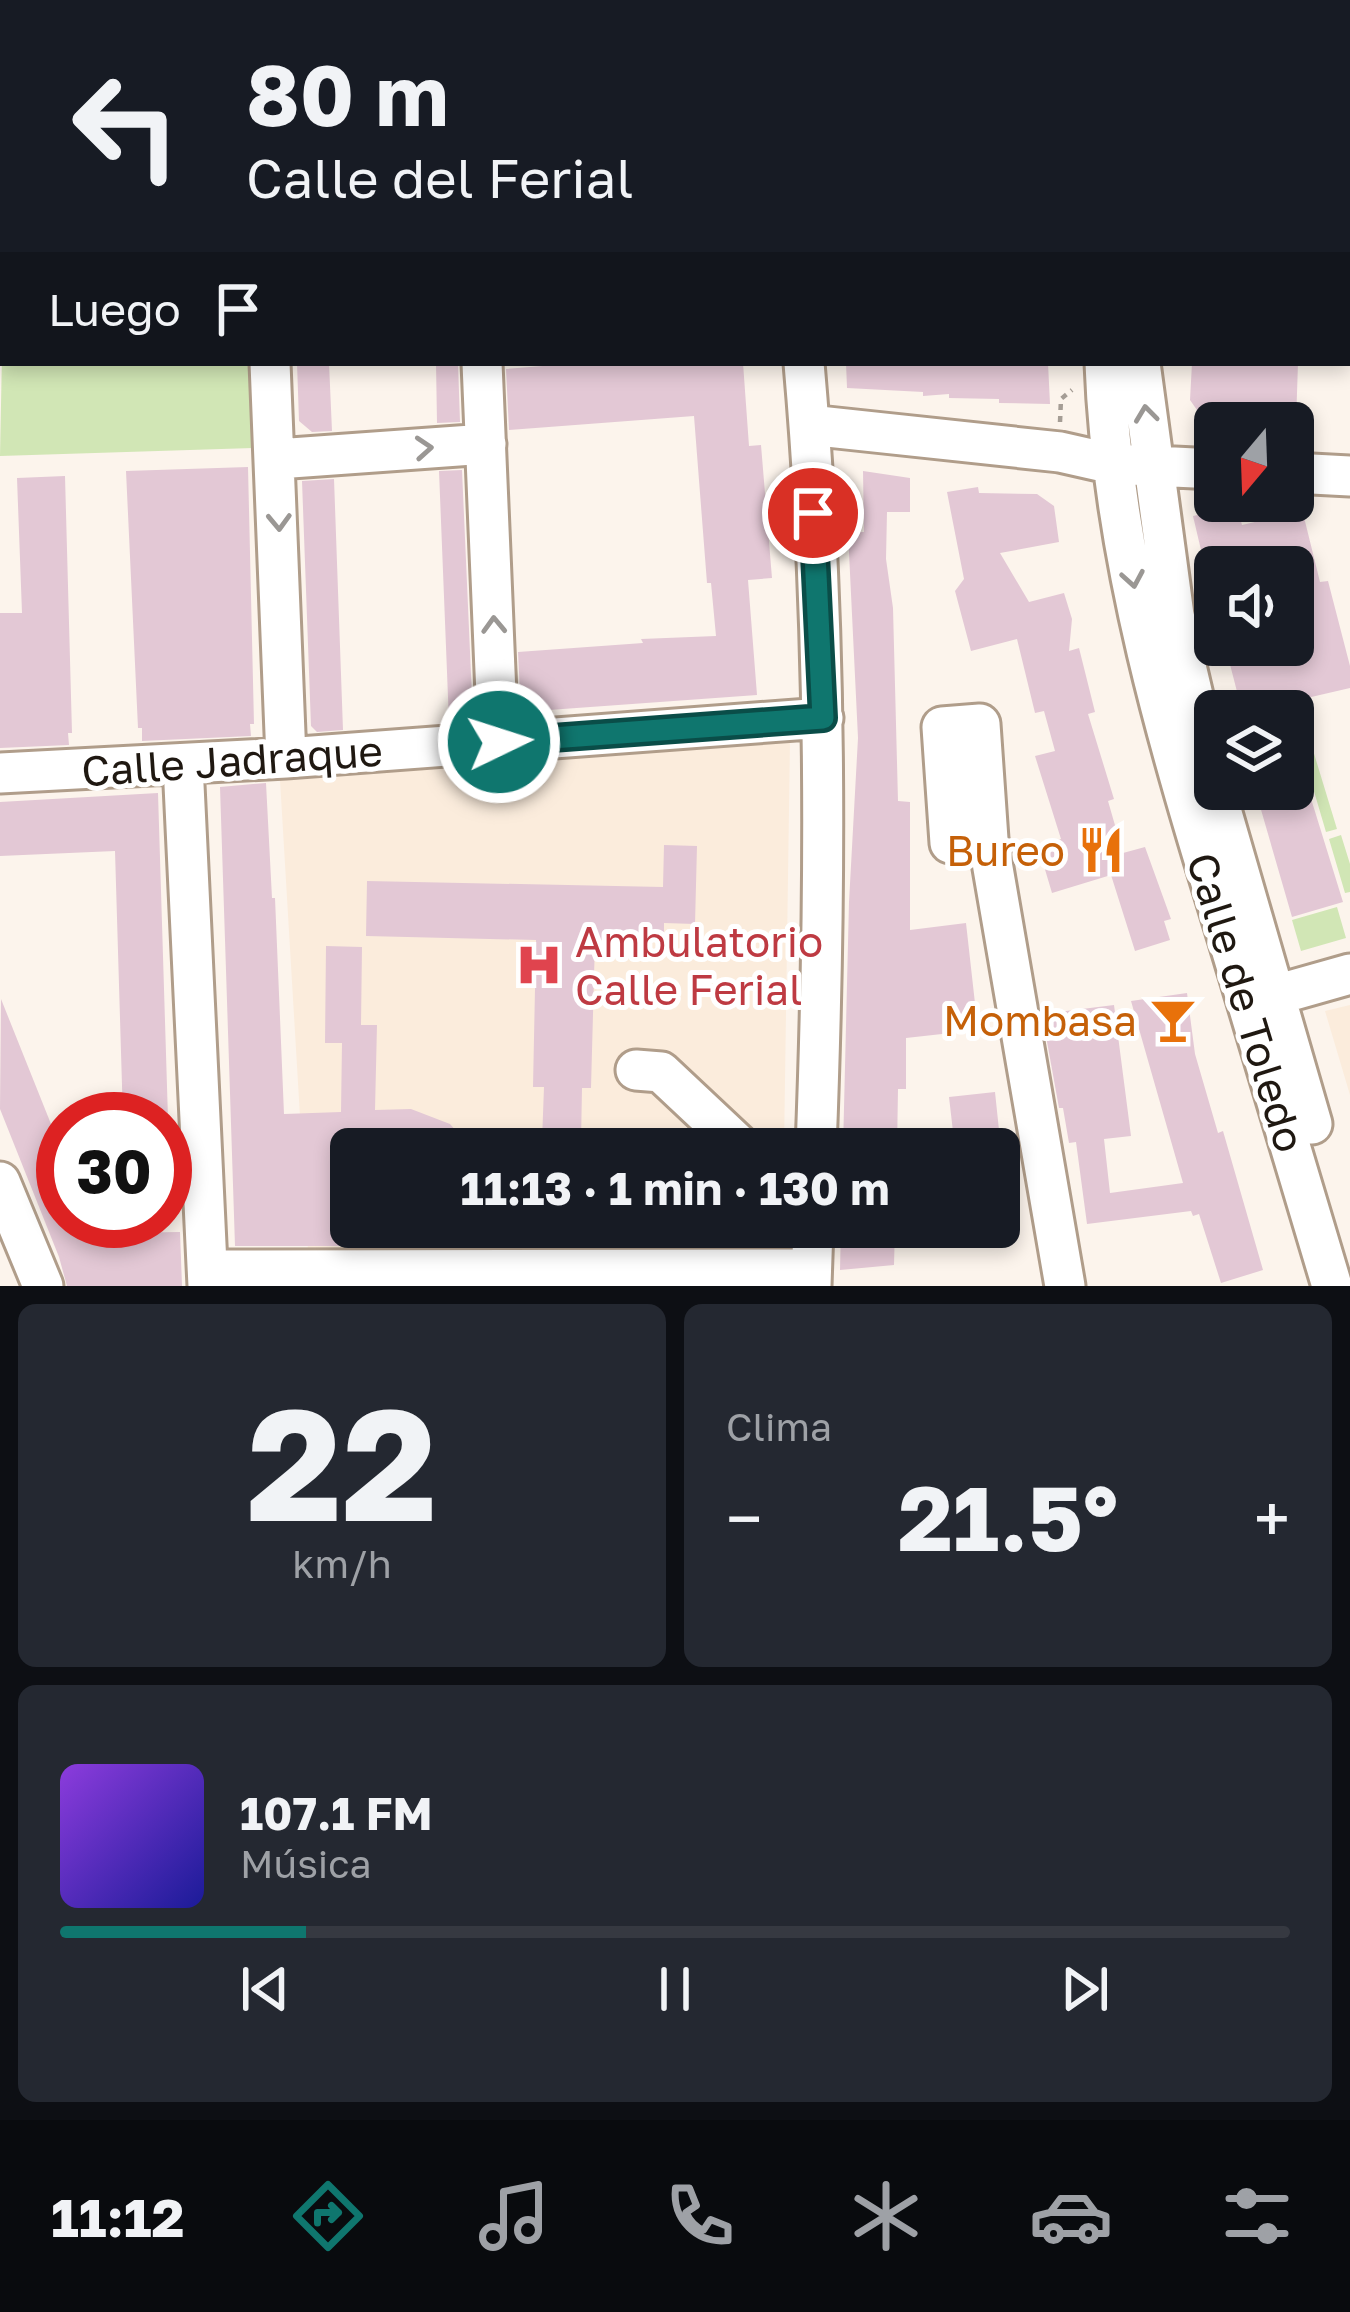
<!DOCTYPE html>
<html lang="es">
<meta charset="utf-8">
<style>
body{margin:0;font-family:"Golos Text",sans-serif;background:#242831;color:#f1f3f6;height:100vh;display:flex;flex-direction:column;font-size:45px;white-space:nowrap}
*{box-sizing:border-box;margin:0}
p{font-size:39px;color:#9ea1a6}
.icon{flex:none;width:66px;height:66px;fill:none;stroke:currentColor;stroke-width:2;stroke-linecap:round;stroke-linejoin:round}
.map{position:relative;height:1286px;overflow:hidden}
.drawer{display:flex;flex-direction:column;gap:18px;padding:18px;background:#0d0f14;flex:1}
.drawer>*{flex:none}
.hud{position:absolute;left:0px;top:0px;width:1350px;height:366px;box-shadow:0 6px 18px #0003;background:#171b24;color:#f1f3f6;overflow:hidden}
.needle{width:78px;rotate:199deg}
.fabs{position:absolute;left:1194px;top:402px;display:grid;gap:24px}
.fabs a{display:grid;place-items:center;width:120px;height:120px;border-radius:18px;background:#171b24;box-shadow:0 6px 18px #0003;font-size:60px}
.speed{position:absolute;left:36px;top:1092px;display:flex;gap:24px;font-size:60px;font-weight:700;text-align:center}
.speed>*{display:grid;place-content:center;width:156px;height:156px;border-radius:50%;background:#171b24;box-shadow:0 6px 18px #0003;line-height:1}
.speed .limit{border:18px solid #d22;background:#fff;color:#111}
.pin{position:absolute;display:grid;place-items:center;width:102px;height:102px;color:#fff;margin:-51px;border:6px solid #fff;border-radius:50%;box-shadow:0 3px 12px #0007}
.me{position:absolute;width:132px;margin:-66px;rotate:86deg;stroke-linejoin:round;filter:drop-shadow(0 0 9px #0008)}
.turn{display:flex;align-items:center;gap:42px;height:252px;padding:0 48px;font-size:54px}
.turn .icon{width:156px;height:156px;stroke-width:2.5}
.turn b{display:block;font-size:84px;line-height:102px}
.then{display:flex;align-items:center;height:114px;padding:0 48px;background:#0003;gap:24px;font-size:45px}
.big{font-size:90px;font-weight:700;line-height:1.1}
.drawer .card{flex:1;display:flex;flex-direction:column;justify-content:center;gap:18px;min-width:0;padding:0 42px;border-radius:18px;background:#242831}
.drawer .dial{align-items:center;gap:0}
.dial b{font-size:156px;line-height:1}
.song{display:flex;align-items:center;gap:36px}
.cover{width:144px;height:144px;border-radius:18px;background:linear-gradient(135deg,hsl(270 70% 55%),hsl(240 70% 35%))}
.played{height:12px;border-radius:6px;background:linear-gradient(90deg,#0f766e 20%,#363941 20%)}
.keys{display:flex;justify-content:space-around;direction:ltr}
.heat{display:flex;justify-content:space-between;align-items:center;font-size:66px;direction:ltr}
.drawer .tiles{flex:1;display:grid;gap:18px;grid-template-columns:1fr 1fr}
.card:last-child{grid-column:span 2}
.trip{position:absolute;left:330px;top:1128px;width:690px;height:120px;border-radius:18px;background:#171b24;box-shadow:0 6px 18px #0003;font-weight:700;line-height:120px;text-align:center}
.tab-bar{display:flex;height:192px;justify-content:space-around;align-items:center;background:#090b0e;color:#9ea1a6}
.tab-bar .icon{width:84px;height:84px}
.tab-bar .current{color:#0f766e}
.tab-bar b{font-size:54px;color:#f1f3f6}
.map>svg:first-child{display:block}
</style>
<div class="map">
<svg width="1350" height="1286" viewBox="0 0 1350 1286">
<rect width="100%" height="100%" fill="#fcf4ec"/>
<!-- built -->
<path fill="#fbecdc" d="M790,741L784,1149H351V1227H783V1246L308,1251L280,780Z
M1350,1005V1095L1325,1011Z"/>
<!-- green -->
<path fill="#d1e6b5" d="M779,0H976L979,3H781Z
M3,303V363H249L253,448L0,456Z
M1298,701L1337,829L1326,832L1288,703Z
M1341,835L1350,864V892L1345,893L1329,839Z
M1337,907L1346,938L1301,951L1292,920Z"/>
<!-- building -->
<path fill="#e3c8d5" d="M297,363H329L332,431L312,432L299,421Z
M436,363H458L460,422L437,423Z
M580,363H743L749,446L761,445L772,578L748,580L757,695L521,712L518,652L643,643L641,639L716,636L711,583H707L694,416L509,430L506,369Z
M846,363H1048L1050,404L999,403V399L949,398V394L923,396V392L847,388Z
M1192,363H1298L1296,423H1206L1190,400Z
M248,467L254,724H250L251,736L142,741V728H138L126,471Z
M462,470L473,720L449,722L439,471Z
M863,471L910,478V512H887L886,559L893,608L898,801L910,802V930L966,923L978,1030L906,1038V1089H898L897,1149H843L849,902L858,738L848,532H864Z
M65,476L72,733H68L69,745L0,748V613H22L17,478Z
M334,479L343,730L317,732L311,726L302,481Z
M978,487L979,493L1037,494L1054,506L1059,542L1000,553L1029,602L1064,593L1072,619L1069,651L1079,648L1095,712L1088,714L1114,799L1108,801L1123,853L1145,847L1171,919L1164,921L1170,940L1135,951L1111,875L1052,893L1038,846L1061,839L1035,756L1055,751L1044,711L1035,713L1017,639L971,651L955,591L964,579L947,492Z
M1301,505L1320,582L1328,581L1350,666V688L1281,704L1284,711H1242L1225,645H1293V558L1253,567H1205L1193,516L1237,506L1242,525L1293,513V506Z
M266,783L272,898H275L284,1114L341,1112L342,1043H325L326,946L362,947L361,1025H377L375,1110L411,1109L450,1124L472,1149H351V1227H379L380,1246H235L220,787Z
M1255,789H1308L1343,902L1292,917Z
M158,793L168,1119H123L115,851L0,856V802Z
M664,845L697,846L695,924L664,923V942L595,940L591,1088H582L581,1142H574V1149H547V1141H542L544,1087H533L536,940L366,936L367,881L663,887Z
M1187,993L1195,1054L1218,1133L1223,1131L1263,1270L1221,1283L1199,1214L1193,1216L1191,1211L1087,1224L1076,1142L1069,1143L1063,1108H1059L1042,1014L1114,1005L1131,1136L1104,1139L1110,1193L1183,1183L1131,1001Z
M1,999L63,1154V1221H90L98,1240L114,1233L180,1232L182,1286H67L59,1257L0,1109Z
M995,1092L1001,1149H955L949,1097Z
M841,1227H895L894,1265L840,1270Z"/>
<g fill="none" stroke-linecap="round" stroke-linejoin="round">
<defs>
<path id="minor" d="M249,0V3
M468,0V3
M739,0L743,3
M1020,0L1023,3
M1129,3V0
M1266,3L1268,0
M0,141H3
M0,281H3
M1347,296H1350
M270,363L286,758
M482,363L498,742
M804,363C827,625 826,887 816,1149
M1105,363C1112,558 1170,750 1227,935C1263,1052 1298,1169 1332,1286
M1140,363L1174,615L1215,789
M809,425L1060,452L1113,464L1215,469
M277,459L486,444
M1293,473L1350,476
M183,764L208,1286
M0,773L286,758L823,718
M1215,789L1312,1124
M988,839L950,843L942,727L980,724L988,839L1065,1286
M1251,1002L1350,974
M636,1070L661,1072L743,1149
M0,1182L43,1286
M208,1270L811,1269
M811,1286L813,1227"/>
<path id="highway" d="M1178,3L1184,0"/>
</defs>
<!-- minor casing -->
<use href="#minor" stroke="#b09d8a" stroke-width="45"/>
<!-- highway casing -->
<use href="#highway" stroke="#a2475e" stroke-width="63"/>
<!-- path -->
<path stroke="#a59d95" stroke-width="4.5" stroke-dasharray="6 6" stroke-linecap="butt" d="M874,0V3
M905,0L911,3
M1347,81L1350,83
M1060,422L1061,399L1072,390"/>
<!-- minor -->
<use href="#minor" stroke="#fff" stroke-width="39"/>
<!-- highway -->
<use href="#highway" stroke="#e96087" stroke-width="57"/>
</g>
<!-- one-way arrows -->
<defs><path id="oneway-chevron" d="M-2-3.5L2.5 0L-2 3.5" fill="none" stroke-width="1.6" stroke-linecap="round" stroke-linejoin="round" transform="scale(3)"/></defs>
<g stroke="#9a9794">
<use href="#oneway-chevron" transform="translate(1146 414) rotate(-97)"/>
<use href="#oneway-chevron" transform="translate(424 448) rotate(-4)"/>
<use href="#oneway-chevron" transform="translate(279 522) rotate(88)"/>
<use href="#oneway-chevron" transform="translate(1133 579) rotate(80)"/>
<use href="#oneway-chevron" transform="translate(494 625) rotate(-92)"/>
</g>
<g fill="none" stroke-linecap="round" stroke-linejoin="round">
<defs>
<path id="route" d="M499,742L823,718L813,513"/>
</defs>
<!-- route casing -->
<use href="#route" stroke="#0a4d48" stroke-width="30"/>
<!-- route -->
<use href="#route" stroke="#0f766e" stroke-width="21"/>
</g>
<!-- icons -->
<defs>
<symbol id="restaurant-bare" viewBox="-9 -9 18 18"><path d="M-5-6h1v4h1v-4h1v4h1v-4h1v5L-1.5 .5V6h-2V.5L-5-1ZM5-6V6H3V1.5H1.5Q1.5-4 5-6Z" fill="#e8710a" stroke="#fff" stroke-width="2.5" paint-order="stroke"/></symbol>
<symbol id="hospital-bare" viewBox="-9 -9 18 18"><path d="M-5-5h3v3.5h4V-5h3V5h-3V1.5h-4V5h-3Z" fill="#e0444e" stroke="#fff" stroke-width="2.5" paint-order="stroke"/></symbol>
<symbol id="bar-bare" viewBox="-9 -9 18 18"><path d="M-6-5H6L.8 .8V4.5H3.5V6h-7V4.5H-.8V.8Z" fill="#e8710a" stroke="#fff" stroke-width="2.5" paint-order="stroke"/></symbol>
</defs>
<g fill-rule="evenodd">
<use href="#restaurant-bare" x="1068" y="817" width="66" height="66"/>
<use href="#hospital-bare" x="506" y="932" width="66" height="66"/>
<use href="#bar-bare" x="1140" y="987" width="66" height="66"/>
</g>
<g text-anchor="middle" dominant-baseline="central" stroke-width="10" stroke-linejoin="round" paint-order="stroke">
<!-- street labels -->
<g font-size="42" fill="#1f1811" stroke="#fff">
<text transform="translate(232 760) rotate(-4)">Calle Jadraque</text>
<text transform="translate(1247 1002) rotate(73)">Calle de Toledo</text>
</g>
<!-- food labels -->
<g font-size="42" fill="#c56008" stroke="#fff" text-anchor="end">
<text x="1065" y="850">Bureo</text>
<text x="1137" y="1020">Mombasa</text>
</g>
<!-- health labels -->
<g font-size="42" fill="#be3a42" stroke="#fff" text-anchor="start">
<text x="575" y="941">Ambulatorio<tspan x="575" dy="48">Calle Ferial</tspan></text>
</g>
</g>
</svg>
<div class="fabs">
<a><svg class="needle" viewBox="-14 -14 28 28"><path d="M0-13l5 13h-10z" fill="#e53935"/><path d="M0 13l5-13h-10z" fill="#9ea1a6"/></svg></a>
<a><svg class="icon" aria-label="sound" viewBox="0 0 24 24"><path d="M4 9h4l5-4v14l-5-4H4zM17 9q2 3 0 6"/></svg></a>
<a><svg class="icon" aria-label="layers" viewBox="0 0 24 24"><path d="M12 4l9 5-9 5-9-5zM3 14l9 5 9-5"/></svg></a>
</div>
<div class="speed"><div class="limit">30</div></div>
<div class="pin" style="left:813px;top:513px;background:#d93025"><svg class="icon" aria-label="arrive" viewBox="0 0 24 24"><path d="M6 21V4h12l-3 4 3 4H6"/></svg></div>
<svg class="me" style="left:499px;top:742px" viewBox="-20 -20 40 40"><circle r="17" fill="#0f766e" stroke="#fff" stroke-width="3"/><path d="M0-11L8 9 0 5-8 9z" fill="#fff"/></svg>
<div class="trip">11:13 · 1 min · 130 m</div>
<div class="hud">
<div class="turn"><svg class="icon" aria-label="left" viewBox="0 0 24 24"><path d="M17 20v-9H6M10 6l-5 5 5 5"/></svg><div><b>80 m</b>Calle del Ferial</div></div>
<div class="then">Luego<svg class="icon" aria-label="arrive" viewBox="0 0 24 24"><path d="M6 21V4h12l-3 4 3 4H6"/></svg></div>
</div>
</div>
<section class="drawer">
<div class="tiles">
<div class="card dial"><b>22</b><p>km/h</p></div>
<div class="card"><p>Clima</p>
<div class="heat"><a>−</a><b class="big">21.5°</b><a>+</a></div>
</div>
<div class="card">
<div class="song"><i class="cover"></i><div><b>107.1 FM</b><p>Música</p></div></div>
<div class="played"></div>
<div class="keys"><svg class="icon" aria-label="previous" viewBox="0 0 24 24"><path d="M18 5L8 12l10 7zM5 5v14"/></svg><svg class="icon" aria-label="pause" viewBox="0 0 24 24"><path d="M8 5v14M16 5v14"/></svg><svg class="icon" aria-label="next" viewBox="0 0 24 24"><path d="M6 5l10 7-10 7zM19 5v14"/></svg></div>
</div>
</div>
</section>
<nav class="tab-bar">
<b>11:12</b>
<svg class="icon current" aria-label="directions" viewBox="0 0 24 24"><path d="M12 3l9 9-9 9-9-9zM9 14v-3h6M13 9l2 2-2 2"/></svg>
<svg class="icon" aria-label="music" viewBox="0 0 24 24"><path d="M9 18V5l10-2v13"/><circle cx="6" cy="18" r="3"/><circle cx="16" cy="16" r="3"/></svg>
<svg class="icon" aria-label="phone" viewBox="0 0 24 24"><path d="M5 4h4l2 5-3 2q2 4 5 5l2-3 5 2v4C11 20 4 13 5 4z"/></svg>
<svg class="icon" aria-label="climate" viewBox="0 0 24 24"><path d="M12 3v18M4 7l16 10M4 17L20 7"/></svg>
<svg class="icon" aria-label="car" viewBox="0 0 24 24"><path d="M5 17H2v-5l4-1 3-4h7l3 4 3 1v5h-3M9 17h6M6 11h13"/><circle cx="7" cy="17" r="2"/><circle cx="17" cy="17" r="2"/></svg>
<svg class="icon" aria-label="filters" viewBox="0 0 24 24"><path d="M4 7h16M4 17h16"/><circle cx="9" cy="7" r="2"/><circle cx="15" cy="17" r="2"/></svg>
</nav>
